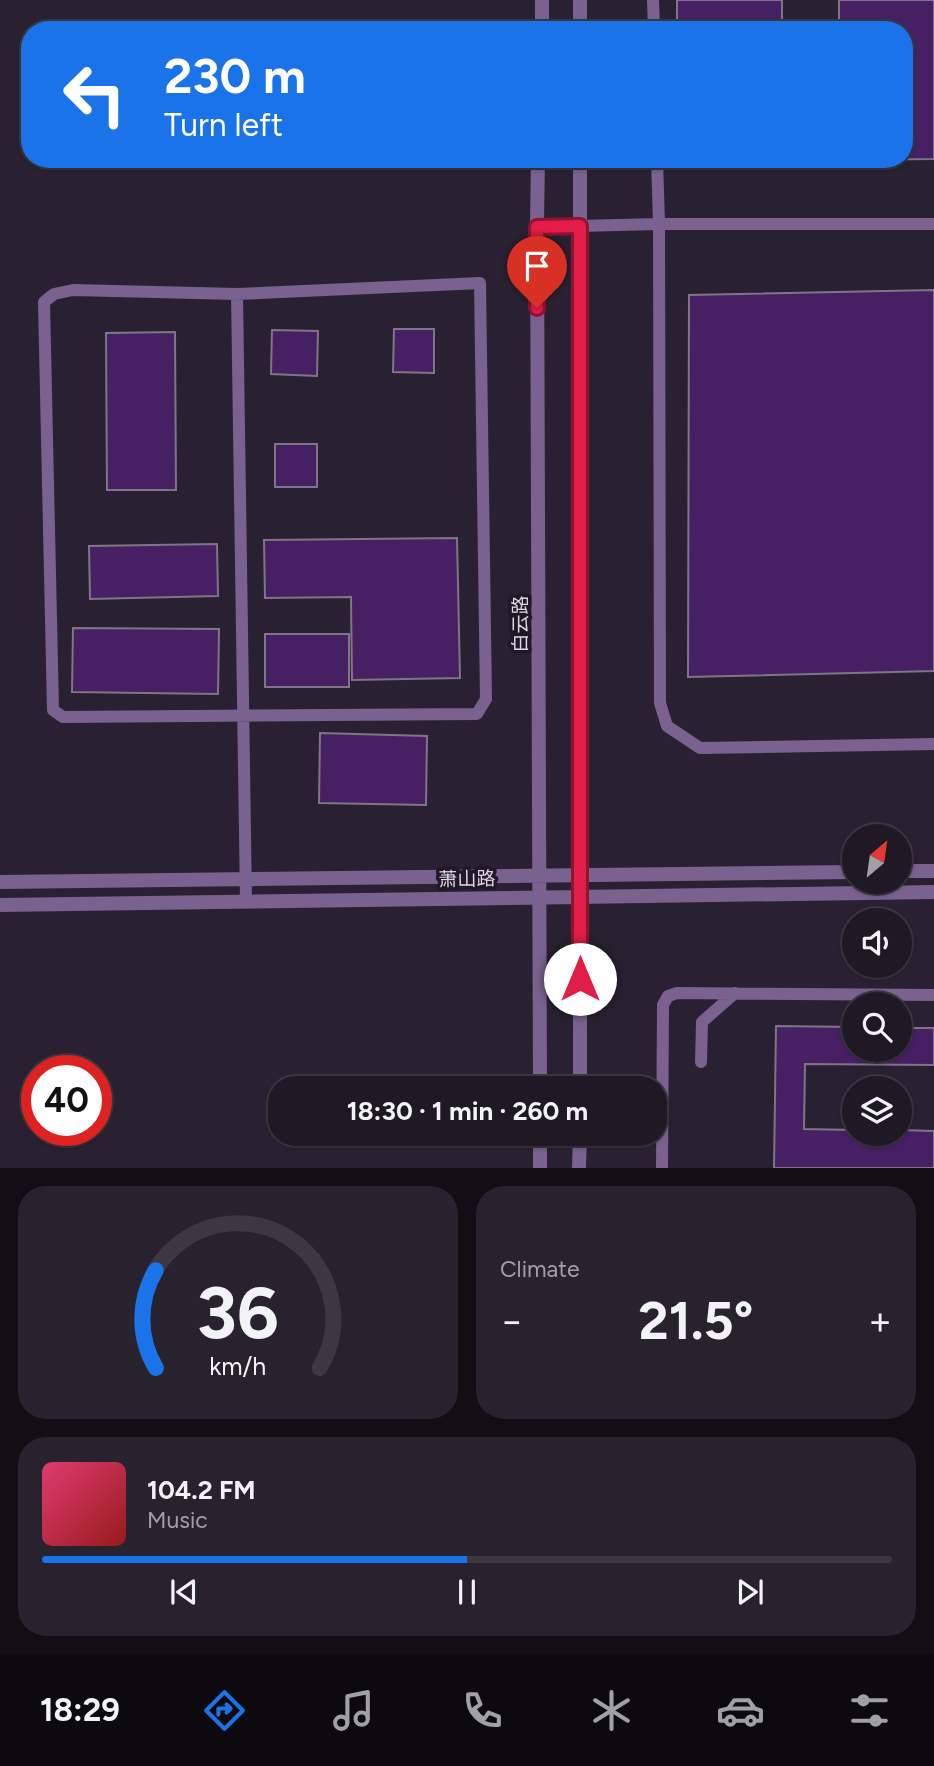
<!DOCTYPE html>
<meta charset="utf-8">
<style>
body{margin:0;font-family:Figtree,"Noto Sans SC",sans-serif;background:#27222d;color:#f1f3f6;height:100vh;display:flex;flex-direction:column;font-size:26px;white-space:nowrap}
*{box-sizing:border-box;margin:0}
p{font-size:23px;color:#a1a0a7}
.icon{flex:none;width:38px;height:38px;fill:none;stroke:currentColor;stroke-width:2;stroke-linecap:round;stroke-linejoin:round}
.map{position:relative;height:1168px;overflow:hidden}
.drawer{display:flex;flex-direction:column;gap:18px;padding:18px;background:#110e14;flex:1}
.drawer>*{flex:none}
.hud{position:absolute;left:21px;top:21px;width:892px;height:147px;border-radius:28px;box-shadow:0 2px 5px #0004,0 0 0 2px #3c3842;background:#1a73e8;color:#fff;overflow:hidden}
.needle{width:46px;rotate:29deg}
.fabs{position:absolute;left:842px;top:824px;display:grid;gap:14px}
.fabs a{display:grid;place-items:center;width:70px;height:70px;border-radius:50%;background:#1f1925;box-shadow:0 2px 5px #0004,0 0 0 2px #3c3842;font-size:35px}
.speed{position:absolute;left:21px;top:1055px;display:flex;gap:14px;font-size:35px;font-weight:700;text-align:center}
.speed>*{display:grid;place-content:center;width:91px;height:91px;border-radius:50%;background:#1f1925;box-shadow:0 2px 5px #0004,0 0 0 2px #3c3842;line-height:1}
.speed .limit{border:10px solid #d22;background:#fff;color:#111}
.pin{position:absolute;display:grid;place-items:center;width:60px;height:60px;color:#fff;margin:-72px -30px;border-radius:50% 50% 50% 0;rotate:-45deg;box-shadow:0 0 7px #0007}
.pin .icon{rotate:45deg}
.me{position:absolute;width:77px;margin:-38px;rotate:0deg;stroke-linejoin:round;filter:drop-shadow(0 0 5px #0008)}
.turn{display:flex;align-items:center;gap:24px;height:147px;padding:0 28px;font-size:32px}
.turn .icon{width:91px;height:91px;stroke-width:2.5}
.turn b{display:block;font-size:49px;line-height:60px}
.big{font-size:52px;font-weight:700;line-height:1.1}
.drawer .card{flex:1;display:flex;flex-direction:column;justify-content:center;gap:10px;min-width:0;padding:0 24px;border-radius:28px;background:#27222d}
.drawer .dial{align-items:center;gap:0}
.dial svg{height:182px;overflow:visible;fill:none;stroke:#3c3842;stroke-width:7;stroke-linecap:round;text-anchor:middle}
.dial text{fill:#f1f3f6;stroke:none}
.song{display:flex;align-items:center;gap:21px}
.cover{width:84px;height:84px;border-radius:10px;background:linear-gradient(135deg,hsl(340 70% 55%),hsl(0 70% 35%))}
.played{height:7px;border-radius:4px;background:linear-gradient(90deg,#1a73e8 50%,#3c3842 50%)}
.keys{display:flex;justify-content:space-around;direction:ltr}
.heat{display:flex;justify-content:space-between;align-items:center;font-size:38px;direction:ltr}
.drawer .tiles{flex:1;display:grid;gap:18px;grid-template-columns:1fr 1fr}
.card:last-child{grid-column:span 2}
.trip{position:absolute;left:268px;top:1076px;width:399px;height:70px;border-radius:28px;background:#1f1925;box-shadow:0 2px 5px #0004,0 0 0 2px #3c3842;font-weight:700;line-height:70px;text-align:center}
.dock{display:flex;height:112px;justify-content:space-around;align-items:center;background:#0c0a0f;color:#a1a0a7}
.dock .icon{width:49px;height:49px}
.dock .on{color:#1a73e8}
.dock b{font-size:32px;color:#f1f3f6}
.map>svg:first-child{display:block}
</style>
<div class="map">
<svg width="934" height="1168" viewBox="0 0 934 1168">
<rect width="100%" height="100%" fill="#292131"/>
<!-- building -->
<path fill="#462062" stroke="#7e7587" stroke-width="2" d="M677,0H782V30H677Z
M839,0H934V159L841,160L905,159V30H839Z
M682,159H782V164L682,165Z
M934,290V671L688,677L689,295Z
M394,329H434V373L393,372Z
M272,330L318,331L317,376L271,374Z
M175,332L176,490H107L106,333Z
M275,444H317V487H275Z
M457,538L460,678L352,680L351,597L265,598L264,540Z
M217,544L218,596L90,599L89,546Z
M73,628L219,629L218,694L72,692Z
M265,634H349V687H265Z
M320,733L427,736L426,805L319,803Z
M776,1026L854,1027V1050H900V1028H934V1065L805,1064L804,1129L854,1130V1134H900V1130L934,1131V1168H774Z"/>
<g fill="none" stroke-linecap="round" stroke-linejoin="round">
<!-- service -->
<path stroke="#7a6190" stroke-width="12" d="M653,0L654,30
M934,224H659L660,703L667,726L700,748L934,744
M537,227L659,224L657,159
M480,283L486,699L477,714L63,717L53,710L44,302L54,294L73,290L237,294Z
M237,294L246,901
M701,1062L702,1022L735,993
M662,1168L663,1005L668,996L677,993L934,995"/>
<!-- tertiary -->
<path stroke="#7a6190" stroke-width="14" d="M580,0V30
M542,30V0
M538,159L537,222L540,1088
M900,871H934
M0,882L854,872
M0,905L934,892
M580,1088V159
M540,1134V1168
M579,1168L580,1134"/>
</g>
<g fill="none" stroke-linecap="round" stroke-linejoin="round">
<defs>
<path id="route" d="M537,308V227L580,226V979"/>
</defs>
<!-- route casing -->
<use href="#route" stroke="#92132f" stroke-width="18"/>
<!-- route -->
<use href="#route" stroke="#e11d48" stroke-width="12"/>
</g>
<g text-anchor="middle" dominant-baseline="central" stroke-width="7" stroke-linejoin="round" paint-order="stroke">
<!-- street labels -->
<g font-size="19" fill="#dcd7e1" stroke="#201827">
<text transform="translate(520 624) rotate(-90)">白云路</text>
<text transform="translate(467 879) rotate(-1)">萧山路</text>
</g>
</g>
</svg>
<div class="fabs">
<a><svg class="needle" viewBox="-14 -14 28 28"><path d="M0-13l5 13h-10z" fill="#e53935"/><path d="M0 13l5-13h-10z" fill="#a1a0a7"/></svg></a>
<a><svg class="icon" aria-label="sound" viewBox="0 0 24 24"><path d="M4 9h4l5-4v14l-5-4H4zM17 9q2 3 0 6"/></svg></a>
<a><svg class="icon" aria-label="search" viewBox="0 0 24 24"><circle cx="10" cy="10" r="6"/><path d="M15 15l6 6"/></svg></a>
<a><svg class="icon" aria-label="layers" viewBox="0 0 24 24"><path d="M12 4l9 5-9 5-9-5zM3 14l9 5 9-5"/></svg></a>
</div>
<div class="speed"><div class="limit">40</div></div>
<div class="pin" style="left:537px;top:308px;background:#d93025"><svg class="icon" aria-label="arrive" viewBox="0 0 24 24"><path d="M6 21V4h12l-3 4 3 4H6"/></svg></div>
<svg class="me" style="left:580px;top:979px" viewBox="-20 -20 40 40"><circle r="19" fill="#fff"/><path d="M0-13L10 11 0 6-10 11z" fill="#e11d48"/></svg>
<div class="trip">18:30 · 1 min · 260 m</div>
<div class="hud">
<div class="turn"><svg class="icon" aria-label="left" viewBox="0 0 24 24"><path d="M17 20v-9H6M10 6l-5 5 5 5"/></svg><div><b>230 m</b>Turn left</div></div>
</div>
</div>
<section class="drawer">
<div class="tiles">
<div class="card dial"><svg viewBox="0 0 100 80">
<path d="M14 69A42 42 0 1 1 86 69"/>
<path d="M14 69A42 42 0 0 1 14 26" stroke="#1a73e8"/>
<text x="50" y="56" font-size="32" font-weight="700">36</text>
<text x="50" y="72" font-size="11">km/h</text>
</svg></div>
<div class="card"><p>Climate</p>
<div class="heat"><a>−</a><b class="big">21.5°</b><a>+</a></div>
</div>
<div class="card">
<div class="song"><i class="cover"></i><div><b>104.2 FM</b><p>Music</p></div></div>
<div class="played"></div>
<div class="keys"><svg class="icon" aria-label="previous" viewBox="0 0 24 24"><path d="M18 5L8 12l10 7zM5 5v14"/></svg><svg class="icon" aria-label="pause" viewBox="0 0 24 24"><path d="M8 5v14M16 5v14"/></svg><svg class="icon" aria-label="next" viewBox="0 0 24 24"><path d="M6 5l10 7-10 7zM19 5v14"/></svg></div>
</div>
</div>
</section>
<nav class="dock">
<b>18:29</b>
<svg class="icon on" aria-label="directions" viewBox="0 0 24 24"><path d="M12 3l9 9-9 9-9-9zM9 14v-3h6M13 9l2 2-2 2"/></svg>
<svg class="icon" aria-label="music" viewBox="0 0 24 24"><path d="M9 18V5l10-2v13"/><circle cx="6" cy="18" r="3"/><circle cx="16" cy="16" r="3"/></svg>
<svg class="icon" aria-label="phone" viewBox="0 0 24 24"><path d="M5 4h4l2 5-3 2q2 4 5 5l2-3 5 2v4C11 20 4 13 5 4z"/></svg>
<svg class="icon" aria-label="climate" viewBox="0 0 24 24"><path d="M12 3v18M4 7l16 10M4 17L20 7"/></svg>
<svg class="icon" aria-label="car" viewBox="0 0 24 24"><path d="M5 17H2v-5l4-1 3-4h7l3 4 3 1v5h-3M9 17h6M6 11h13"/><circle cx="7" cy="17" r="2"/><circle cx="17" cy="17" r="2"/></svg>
<svg class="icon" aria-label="filters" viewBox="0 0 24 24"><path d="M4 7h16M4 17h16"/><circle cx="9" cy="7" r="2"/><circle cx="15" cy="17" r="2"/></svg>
</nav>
